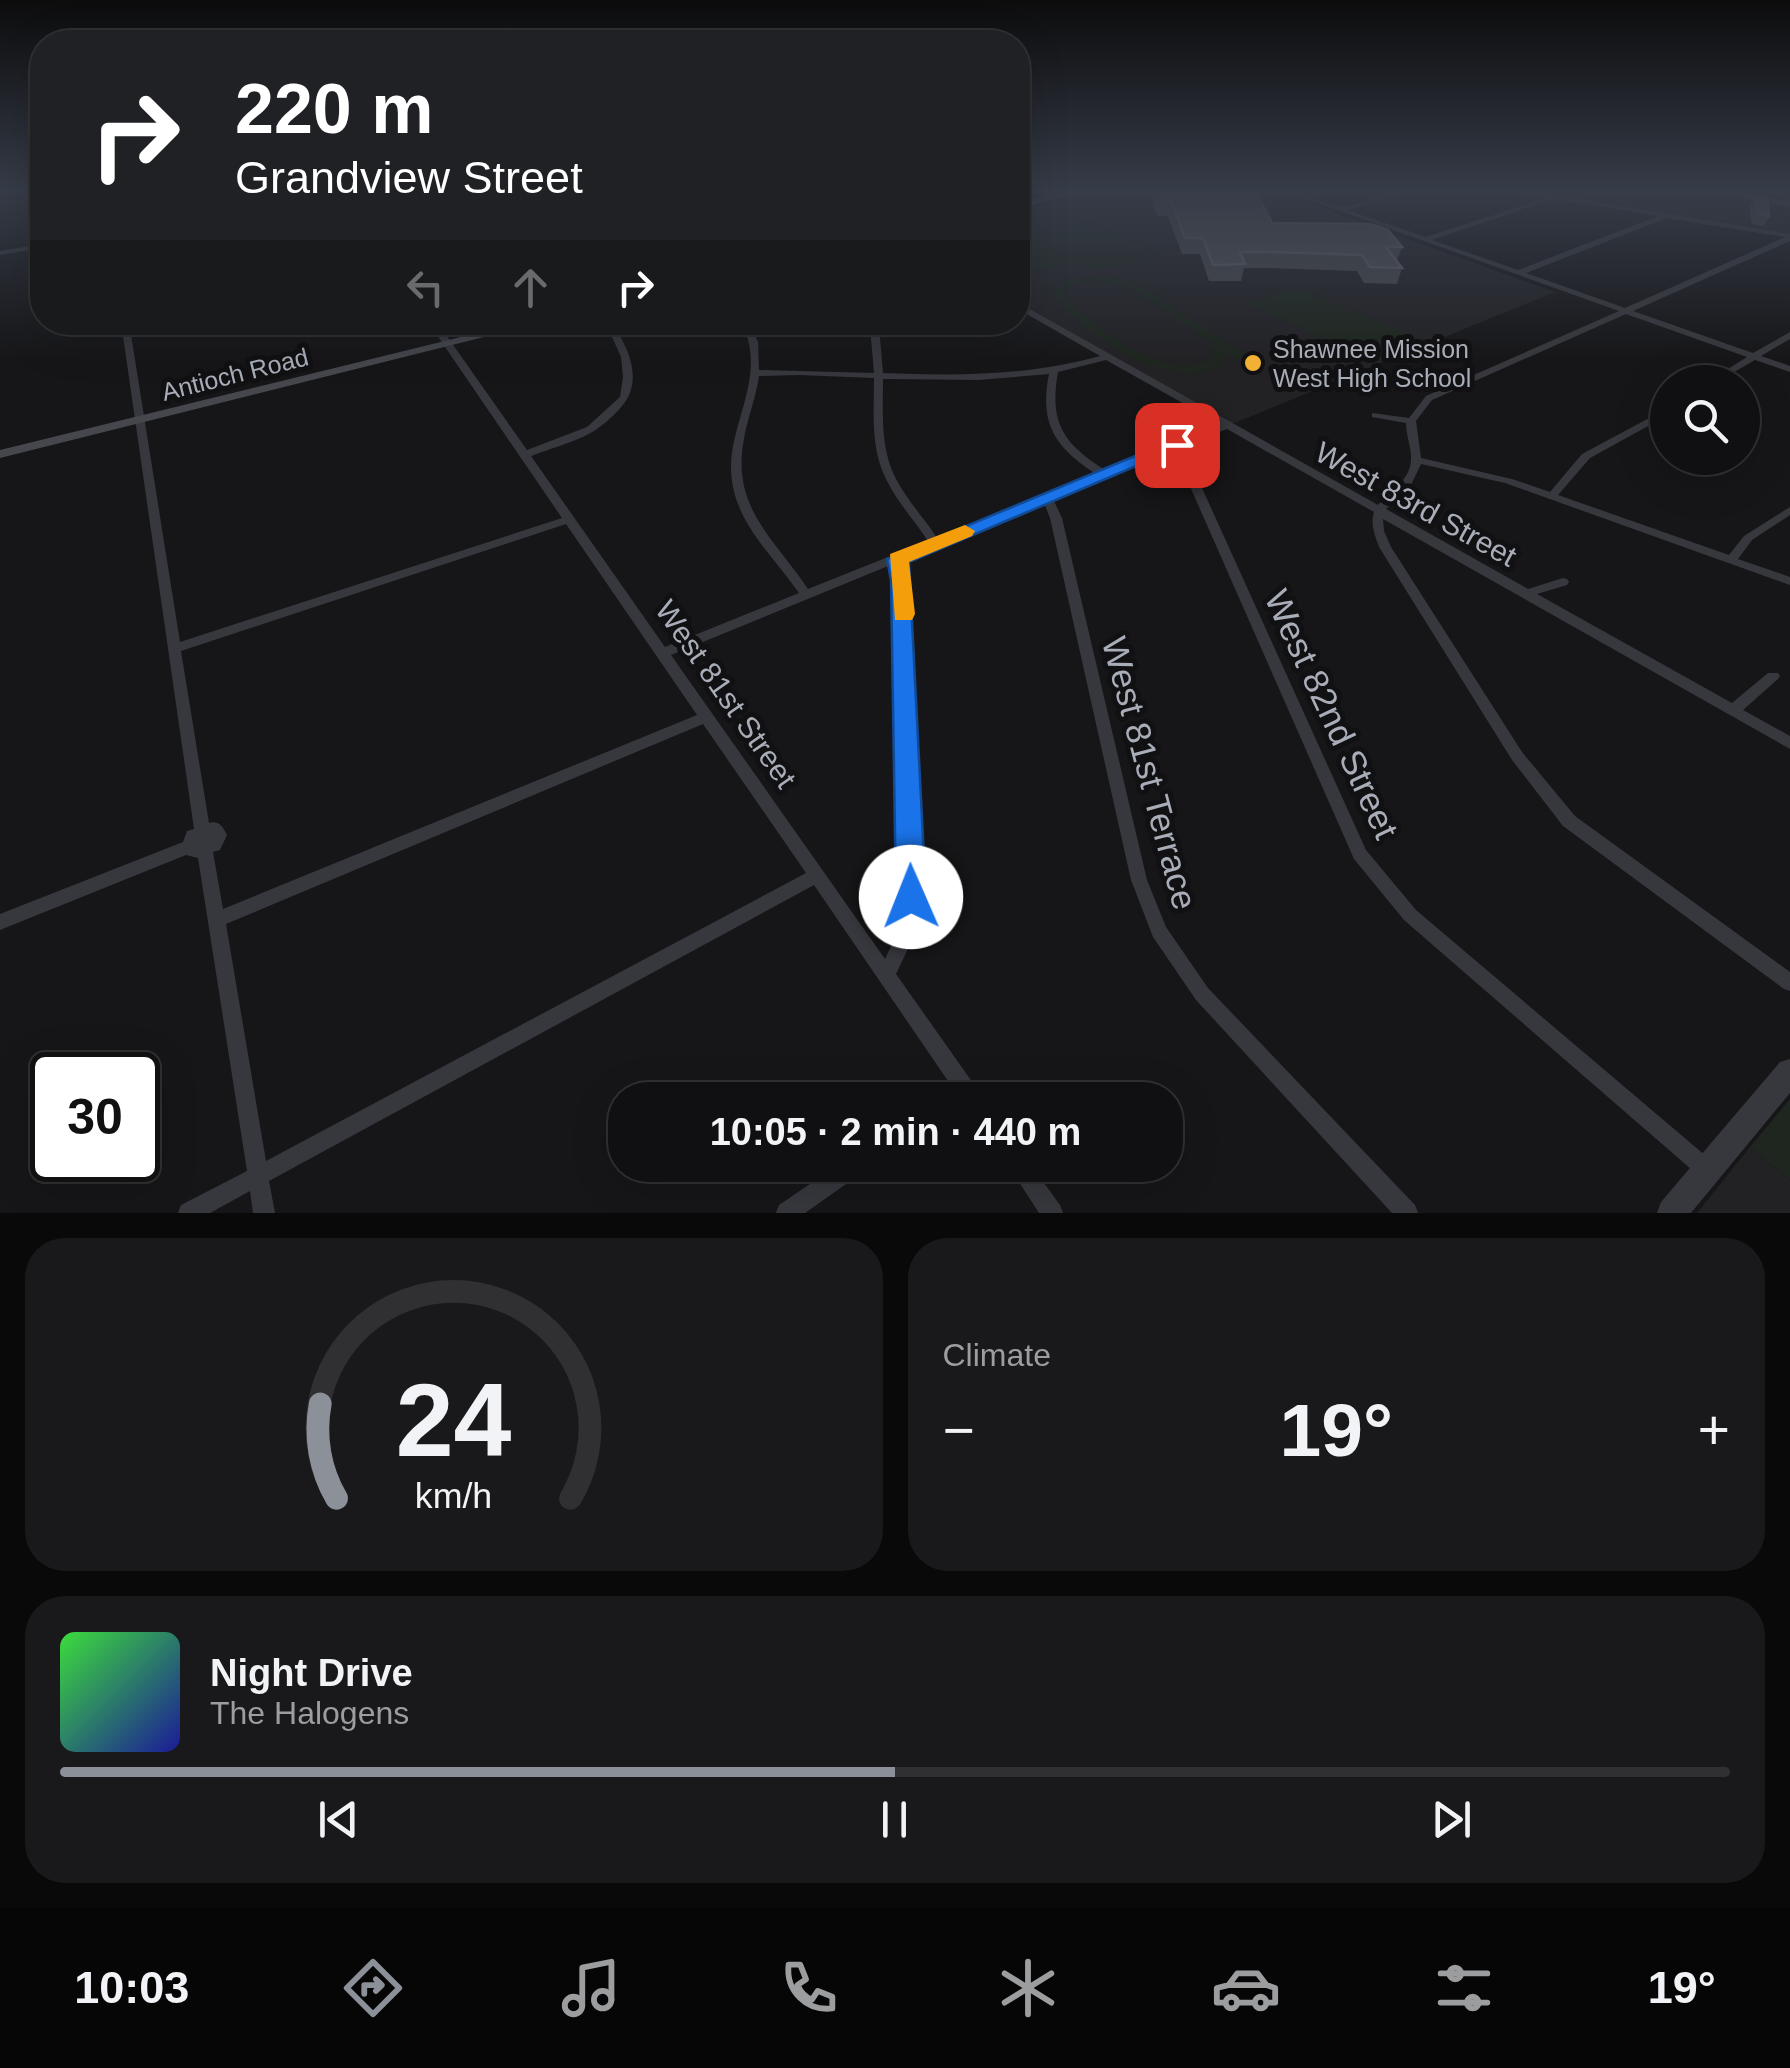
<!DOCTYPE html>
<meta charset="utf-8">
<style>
body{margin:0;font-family:Arial,sans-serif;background:#19191b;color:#f1f3f6;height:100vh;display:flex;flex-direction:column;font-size:38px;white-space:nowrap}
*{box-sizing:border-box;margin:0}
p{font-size:32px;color:#9c9d9f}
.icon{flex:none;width:55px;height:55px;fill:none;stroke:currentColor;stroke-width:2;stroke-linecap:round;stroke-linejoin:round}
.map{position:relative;height:1213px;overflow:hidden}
.sheet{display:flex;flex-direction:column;gap:25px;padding:25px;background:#09090a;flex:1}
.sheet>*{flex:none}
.top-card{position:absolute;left:30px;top:30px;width:1000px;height:305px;border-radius:40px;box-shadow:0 10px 40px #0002,0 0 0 2px #303032;background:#202124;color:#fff;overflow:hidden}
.buttons{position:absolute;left:1650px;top:365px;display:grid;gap:20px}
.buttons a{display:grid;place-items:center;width:110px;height:110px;border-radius:50%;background:#101012;box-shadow:0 10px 40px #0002,0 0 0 2px #303032;font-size:50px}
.speed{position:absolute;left:30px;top:1052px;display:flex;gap:20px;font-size:50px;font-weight:700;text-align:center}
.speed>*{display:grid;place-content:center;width:130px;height:130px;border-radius:50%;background:#101012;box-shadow:0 10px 40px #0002,0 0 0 2px #303032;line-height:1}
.speed .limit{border:5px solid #111;border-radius:15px;background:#fff;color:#111}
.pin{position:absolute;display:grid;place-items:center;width:85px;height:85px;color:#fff;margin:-42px;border-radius:20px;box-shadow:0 5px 15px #0006}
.me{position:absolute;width:110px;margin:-55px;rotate:359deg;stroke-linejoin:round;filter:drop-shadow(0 0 8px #0008)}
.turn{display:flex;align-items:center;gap:35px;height:210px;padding:0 40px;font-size:45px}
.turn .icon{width:130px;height:130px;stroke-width:2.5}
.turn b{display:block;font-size:70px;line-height:85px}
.lanes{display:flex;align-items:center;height:95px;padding:0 40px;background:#0003;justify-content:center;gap:50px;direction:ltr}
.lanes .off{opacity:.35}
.big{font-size:75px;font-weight:700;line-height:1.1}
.sheet .widget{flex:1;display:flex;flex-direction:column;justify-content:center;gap:15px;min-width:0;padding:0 35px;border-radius:40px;background:#19191b}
.sheet .dial{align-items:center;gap:0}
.dial svg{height:260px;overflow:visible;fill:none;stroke:#303032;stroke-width:7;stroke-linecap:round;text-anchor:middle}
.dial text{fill:#f1f3f6;stroke:none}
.song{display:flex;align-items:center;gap:30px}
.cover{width:120px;height:120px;border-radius:15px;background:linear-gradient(135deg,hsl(120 70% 55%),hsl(240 70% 35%))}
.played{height:10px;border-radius:5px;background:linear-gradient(90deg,#8c9099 50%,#303032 50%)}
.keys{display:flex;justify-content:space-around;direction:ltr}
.heat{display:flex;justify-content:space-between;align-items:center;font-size:55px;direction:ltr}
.sheet .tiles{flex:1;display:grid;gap:25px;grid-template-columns:1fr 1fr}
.widget:last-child{grid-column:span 2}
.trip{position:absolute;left:608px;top:1082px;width:575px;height:100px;border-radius:40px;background:#101012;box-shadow:0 10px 40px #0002,0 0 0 2px #303032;font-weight:700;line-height:100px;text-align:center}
.menu{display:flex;height:160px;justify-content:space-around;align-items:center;background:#060607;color:#9c9d9f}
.menu .icon{width:70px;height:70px}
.menu .on{color:#8c9099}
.menu b{font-size:45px;color:#f1f3f6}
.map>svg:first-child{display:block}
</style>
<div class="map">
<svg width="1790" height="1213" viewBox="0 0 1790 1213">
<rect width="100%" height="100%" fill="#161618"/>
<!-- built -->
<path fill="#222225" d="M1104,190H1270L1555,292L1232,424L1018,302V212Z
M1519,190H1692L1745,199L1790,206V234Z
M1750,1147L1790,1180V1213H1697Z"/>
<!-- green -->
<path fill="#1e261f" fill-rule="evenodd" d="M1088,220L1161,254L1098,270L1078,260L1040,271L1018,259V239Z
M1106,276L1139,285L1249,357L1238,360L1228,353C1197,410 1075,330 1053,295L1066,280ZM1098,280L1133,289L1212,342L1215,355C1173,391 1094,327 1064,297L1069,285Z
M1297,288L1424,341L1374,362L1249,304Z
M1790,1099V1180L1750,1147Z"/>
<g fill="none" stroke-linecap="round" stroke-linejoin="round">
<!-- minor -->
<path fill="#37383d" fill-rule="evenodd" d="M1031,190H1040L1055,198L1050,199Z
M1282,190C1302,190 1318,204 1338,206C1354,209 1388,190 1410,190L1347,210L1426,237L1546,198L1508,190H1525L1790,234V241L1633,311L1753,353L1790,332V339L1761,356L1790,366V372L1755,360L1717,382H1707L1747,357L1626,314L1432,400L1416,421L1421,458L1512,479L1550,492L1582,454L1668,408V415L1590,458L1558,495L1729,555L1744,536L1790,507V515L1752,540L1738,559L1790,577V585L1505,483L1421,464L1412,483L1386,509L1528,589L1563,578L1567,579L1569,582L1567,585L1537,594L1732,703L1768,673H1778L1780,676L1778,679L1743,710L1790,736V749L1383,519L1384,531L1391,547L1522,752L1575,816L1790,972V991L1784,989L1563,826L1512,760L1379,547C1375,535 1370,525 1374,512L1227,429L1183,446L1366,850L1416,910L1713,1162L1716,1169L1713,1176L1706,1179L1699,1176L1404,920L1354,859L1174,450L1053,499L1062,518L1147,880L1166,927L1208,988L1415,1205L1418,1213H1392L1196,1000L1153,937L1131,880L1050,518L1044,503L904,560L909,580L919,897L913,938L896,974L980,1093L983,1100H961L814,885L269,1181L275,1213H253L250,1191L210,1213H178L181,1205L247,1171L198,858L186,855L0,930V914L183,842L187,831L194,829L121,322H129L180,642L562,518L428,322H437L527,450L587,427L620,397L623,377L621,357L613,339L601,322H610C625,341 640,370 629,395C624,407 607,422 597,429C582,440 549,449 531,456L665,647L799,593C775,558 738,526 732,481C725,434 759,391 749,344C748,337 744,329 741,322H749L758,342L759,370L874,373L871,338L867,322H875L880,338L883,373C957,376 1028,376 1100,356L1018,309V304H1021L1378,505C1391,491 1412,479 1411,457C1411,446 1406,435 1406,423L1372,417V413L1409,418L1426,396L1619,311ZM1553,199L1658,216L1518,270L1432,240ZM1667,218L1785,237L1625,308L1526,273ZM1106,360L1220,424L1105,470C1063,443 1049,423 1058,372ZM1049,374C1039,424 1055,447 1096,474L937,538C924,518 907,500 896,479C880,448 883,413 883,379L979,380ZM799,375L874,378C874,413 870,449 887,481C898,503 915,521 928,541L808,589C776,541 733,509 743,445C746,421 756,399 759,376ZM566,524L697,715L223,909L213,852L220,850L227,835C223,827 219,820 209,823L181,651ZM893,564L897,580L903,897L895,938L885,959L671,655ZM703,724L806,873L266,1161L226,924Z
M1754,190H1767L1790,196V200Z
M42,244V248L0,255V251Z
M286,322H294L291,337L284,335Z
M838,1165H866L863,1172L805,1213H776L779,1205Z
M1008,1165H1031L1060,1205L1063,1213H1039Z"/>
<!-- tertiary -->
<path fill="#37383d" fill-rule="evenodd" d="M1790,1059V1093L1691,1213H1657L1661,1202L1780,1062Z"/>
<!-- secondary -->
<path fill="#45474d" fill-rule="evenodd" d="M1070,190H1087L1018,209V203Z
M1702,190H1725L1790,201V207Z
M522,322H544L0,458V450Z"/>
</g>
<!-- wall -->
<path fill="#47494d" d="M1149,190H1255L1272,223L1402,247L1397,261L1402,268L1397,284L1364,283L1357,271L1268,268H1244L1241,281H1209L1200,254H1182L1168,216H1157Z
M1755,196L1769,216L1764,226L1752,224L1749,206Z"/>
<!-- building -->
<path fill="#525359" stroke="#5f6168" stroke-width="2.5" d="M1156,190H1255L1272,223L1370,224L1388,230L1402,247H1386L1402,268L1370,267L1362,255L1272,252H1240L1245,264L1213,265L1203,238H1185L1171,201H1159Z
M1755,196L1767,198L1769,216L1758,214Z"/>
<!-- sky -->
<linearGradient id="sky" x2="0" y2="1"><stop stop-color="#0c0c0d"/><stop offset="0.53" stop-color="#363c48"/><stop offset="1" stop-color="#363c48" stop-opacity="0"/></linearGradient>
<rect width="1790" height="360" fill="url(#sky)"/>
<!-- route -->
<path fill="#1a73e8" stroke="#114b97" stroke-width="2.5" d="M1171,441L1186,445L909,562L926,897L922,907L911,911L900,907L896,897L891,580L887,559Z"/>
<!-- slow -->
<path fill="#f59e0b" d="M965,525L975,531L972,536L909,562L915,614L912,620H895L890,554Z"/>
<!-- markers -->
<circle fill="#f2b134" stroke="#111113" stroke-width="4" cx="1253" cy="363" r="10"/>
<g text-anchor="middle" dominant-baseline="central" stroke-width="10" stroke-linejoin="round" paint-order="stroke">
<!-- far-poi labels -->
<g font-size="25" fill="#a8adb8" stroke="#111113" text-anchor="start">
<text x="1273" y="349">Shawnee Mission<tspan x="1273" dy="29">West High School</tspan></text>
</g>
<!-- far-street labels -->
<g font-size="25" fill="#a8adb8" stroke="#111113">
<text transform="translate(235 374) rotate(-14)">Antioch Road</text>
</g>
<!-- street labels -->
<g font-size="30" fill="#a8adb8" stroke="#111113">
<text transform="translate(1416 504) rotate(29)">West 83rd Street</text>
<text transform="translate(726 694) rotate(55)">West 81st Street</text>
</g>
<!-- near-street labels -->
<g font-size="35" fill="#a8adb8" stroke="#111113">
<text transform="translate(1332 714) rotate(65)">West 82nd Street</text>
<text transform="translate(1150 773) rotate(75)">West 81st Terrace</text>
</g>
</g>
</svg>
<div class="buttons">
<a><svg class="icon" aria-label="search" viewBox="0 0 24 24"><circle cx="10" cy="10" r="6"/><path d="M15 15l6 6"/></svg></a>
</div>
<div class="speed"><div class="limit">30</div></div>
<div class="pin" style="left:1177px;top:445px;background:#d93025"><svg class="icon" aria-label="arrive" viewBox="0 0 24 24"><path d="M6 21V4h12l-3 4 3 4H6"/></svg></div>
<svg class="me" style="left:911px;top:897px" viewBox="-20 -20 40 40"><circle r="19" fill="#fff"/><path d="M0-13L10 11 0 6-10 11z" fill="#1a73e8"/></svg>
<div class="trip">10:05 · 2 min · 440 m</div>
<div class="top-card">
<div class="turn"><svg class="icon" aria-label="right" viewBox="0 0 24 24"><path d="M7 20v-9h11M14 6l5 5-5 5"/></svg><div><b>220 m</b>Grandview Street</div></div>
<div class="lanes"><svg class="icon off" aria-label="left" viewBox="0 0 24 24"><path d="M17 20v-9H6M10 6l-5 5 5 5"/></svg><svg class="icon off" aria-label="ahead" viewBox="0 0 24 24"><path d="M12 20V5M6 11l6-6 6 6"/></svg><svg class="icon" aria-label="right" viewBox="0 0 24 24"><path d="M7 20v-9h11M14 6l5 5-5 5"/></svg></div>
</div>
</div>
<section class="sheet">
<div class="tiles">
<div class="widget dial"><svg viewBox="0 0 100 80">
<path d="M14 69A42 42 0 1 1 86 69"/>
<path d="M14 69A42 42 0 0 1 9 40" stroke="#8c9099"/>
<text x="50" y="56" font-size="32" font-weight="700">24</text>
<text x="50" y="72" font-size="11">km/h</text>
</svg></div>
<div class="widget"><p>Climate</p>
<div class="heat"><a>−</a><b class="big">19°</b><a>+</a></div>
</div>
<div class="widget">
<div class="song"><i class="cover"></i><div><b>Night Drive</b><p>The Halogens</p></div></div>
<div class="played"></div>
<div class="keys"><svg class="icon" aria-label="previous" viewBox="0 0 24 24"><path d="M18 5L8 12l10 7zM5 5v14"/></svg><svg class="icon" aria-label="pause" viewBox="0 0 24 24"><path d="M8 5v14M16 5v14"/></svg><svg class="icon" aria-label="next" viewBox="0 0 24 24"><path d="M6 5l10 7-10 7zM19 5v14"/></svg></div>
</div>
</div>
</section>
<nav class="menu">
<b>10:03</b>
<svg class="icon on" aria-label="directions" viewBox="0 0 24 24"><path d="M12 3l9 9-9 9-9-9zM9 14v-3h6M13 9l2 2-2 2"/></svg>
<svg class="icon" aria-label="music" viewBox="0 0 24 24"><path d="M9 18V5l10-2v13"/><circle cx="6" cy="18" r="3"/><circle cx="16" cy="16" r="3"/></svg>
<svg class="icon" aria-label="phone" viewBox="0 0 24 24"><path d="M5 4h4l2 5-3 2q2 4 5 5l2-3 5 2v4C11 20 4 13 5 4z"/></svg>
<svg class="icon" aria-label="climate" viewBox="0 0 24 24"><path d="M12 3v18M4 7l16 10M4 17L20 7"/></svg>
<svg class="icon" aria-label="car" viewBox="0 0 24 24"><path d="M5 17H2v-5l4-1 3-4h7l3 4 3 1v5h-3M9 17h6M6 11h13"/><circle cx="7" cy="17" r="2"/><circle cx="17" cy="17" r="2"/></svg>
<svg class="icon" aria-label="filters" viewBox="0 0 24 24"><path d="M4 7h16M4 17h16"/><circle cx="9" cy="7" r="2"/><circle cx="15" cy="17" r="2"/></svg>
<b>19°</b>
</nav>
